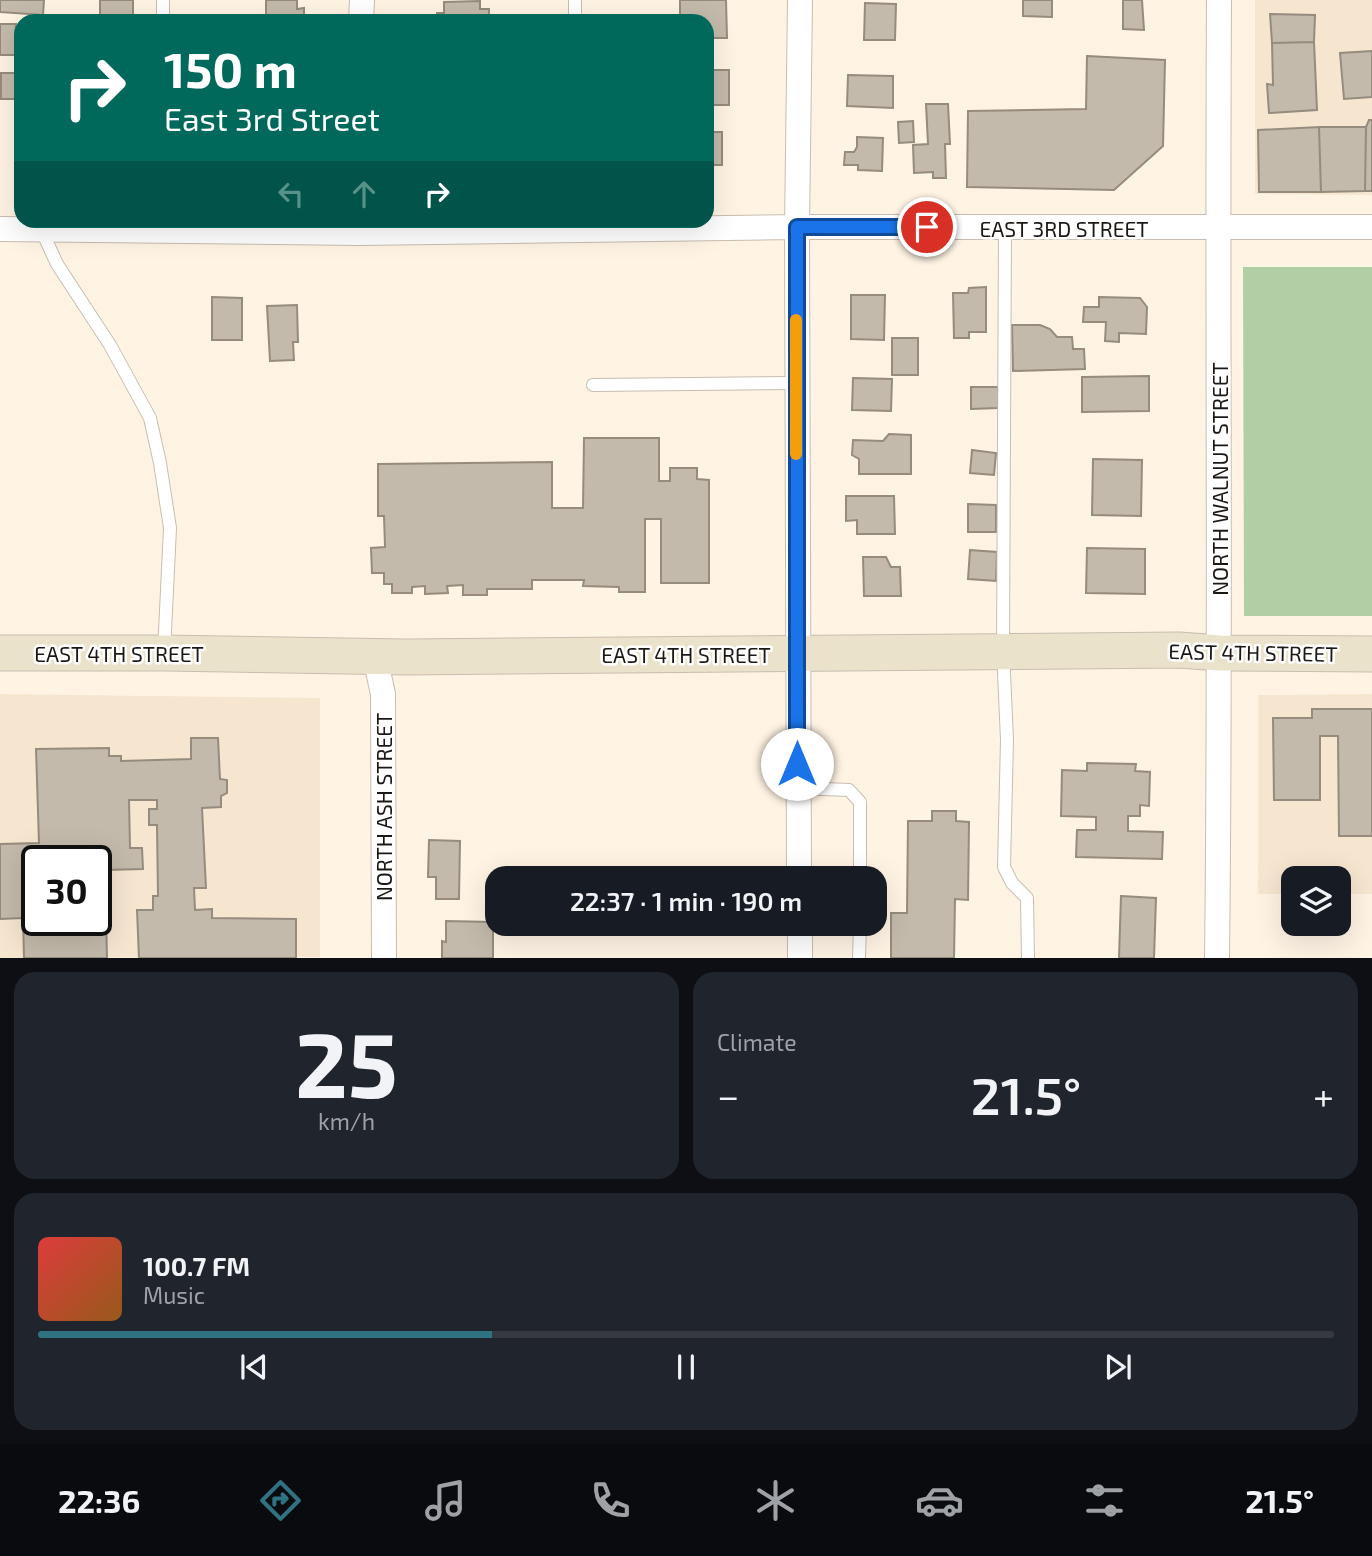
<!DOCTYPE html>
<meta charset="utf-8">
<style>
body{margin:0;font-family:"Exo 2",sans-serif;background:#20242c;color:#f1f3f6;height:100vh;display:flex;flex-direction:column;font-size:26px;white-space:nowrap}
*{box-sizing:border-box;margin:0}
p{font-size:23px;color:#9ea1a6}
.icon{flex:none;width:38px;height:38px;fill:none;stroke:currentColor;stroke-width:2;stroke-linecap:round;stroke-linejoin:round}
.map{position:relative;height:958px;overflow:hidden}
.side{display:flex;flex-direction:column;gap:14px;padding:14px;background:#0d0f14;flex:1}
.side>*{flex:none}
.banner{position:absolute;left:14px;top:14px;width:700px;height:214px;border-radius:21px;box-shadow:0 7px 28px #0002;background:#00695c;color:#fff;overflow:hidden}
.fabs{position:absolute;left:1281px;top:866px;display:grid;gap:14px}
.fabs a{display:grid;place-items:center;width:70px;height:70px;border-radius:14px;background:#171b24;box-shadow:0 7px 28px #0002;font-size:35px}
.speed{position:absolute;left:21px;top:845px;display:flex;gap:14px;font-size:35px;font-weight:700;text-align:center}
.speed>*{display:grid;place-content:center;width:91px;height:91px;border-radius:50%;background:#171b24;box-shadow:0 7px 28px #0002;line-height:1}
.speed .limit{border:4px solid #111;border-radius:10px;background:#fff;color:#111}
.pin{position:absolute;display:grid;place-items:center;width:60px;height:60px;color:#fff;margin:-30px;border:4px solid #fff;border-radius:50%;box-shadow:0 2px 7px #0007}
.me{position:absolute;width:77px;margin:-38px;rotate:0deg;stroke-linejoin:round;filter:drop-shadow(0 0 5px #0008)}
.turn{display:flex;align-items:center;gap:24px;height:147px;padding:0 35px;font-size:32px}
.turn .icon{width:91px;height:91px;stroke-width:2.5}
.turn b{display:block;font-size:49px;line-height:60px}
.lanes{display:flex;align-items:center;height:66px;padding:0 35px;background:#0003;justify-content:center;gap:35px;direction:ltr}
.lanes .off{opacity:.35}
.big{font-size:52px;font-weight:600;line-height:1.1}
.side .card{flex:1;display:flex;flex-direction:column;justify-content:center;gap:10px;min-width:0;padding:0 24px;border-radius:21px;background:#20242c}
.side .dial{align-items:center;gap:0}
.dial b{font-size:91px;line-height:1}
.song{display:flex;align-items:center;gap:21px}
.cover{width:84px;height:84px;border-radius:10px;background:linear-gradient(135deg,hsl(0 70% 55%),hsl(30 70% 35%))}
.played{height:7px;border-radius:4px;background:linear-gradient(90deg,#2f7383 35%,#363941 35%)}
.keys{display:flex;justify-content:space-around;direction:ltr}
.heat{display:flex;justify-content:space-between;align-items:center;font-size:38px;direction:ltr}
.side .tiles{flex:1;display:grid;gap:14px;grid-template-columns:1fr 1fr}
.card:last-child{grid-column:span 2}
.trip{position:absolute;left:485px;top:866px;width:402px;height:70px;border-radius:21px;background:#171b24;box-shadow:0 7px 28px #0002;font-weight:600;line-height:70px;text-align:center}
.menu{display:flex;height:112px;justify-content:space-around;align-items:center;background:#090b0e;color:#9ea1a6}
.menu .icon{width:49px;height:49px}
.menu .active{color:#2f7383}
.menu b{font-size:32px;color:#f1f3f6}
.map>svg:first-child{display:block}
</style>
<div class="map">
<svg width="1372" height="958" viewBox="0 0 1372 958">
<rect width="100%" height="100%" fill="#fff4e4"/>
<!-- built -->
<path fill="#f6e6d0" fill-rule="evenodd" d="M1255,0H1372V195L1255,194Z
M0,694L320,698V957L0,958ZM37,861H96V920H37Z
M1372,694V894H1339V878H1293V894H1258V695Z"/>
<!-- green -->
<path fill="#b2cea5" d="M1243,267H1372V616H1244Z"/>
<!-- building -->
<path fill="#c4baab" stroke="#958c7d" stroke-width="2" fill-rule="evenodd" d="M0,0H44L43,15L0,12Z
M100,0H133V17H100Z
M266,0H297V9L304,8V21H266Z
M680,0H726L727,38H707V21H680Z
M1023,0H1052V17L1023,16Z
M1123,0H1142L1144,30L1123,29Z
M480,1V9H489V21H437V13H444V2Z
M865,3L896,4L895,40H864Z
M1270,14L1315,15L1314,42L1272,43Z
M0,24H16L15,33H21V55H0Z
M1314,42L1317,110L1269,113L1267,84L1273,85L1272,43Z
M1372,51V97L1344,99L1340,53Z
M1087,56L1165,60L1163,146L1114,190L967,187L968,111L1086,109Z
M707,70H729V105H707Z
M1,73H21V106L19,99H1Z
M848,75L893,76V108L847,106Z
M926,104H948L950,144H945L946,178H933V172L914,173L913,145L928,144Z
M1369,120H1372V191H1365L1366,127Z
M913,121L914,142L899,143L898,122Z
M1319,127H1366L1365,191L1321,192Z
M1319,127L1321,192H1259L1258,130Z
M707,132H722V165H707Z
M857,137L883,138L882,171L858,170V165H844L845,152H854L857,147Z
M986,287V332H969V338H954L953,293H968L969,288Z
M851,295H885L884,340L851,339Z
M212,297L242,298V340H212Z
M1099,297L1140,298L1147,307L1146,334L1119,333V342L1105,341L1106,322H1083L1084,307H1099Z
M297,305L298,342H293L294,360L270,361L267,306Z
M1012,325H1040L1050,329L1057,337H1072L1073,349H1084L1085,369L1013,371Z
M892,338H918V375H892Z
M1149,376V411L1082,412V377Z
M853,378L892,379L891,411L852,410Z
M971,387H998V408L971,409Z
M889,434L911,435V474H859V459L852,455L853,440L883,441Z
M584,438H659V481H670V468H697V479L709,480V583H661V519H645V592H619V587L583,586L584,580H532V589H487V595H463V585L447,586L448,593L425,594V586L412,587V593H392V584H384V573H372L371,548L385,547L384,516H378V464L552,462V508H583Z
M972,450L996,453L994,475L970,473Z
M1093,459L1142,460L1141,516L1092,515Z
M846,496H894L895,534H857V520L846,521Z
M968,504L996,505V532H968Z
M1087,548L1145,549V594L1086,593Z
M970,550L997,552L996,581L968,579Z
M863,557H886L891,567H900L901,596H864Z
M1312,709H1372V836H1339L1338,736H1320V800H1274L1273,718H1312Z
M191,738H218L220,779L227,780V793L221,796V807L202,808L206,888H194L195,910L212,909V918L296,919V958H139L137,910H153V896H158L157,825H149V809H157V800H129L130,848H142L143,869L105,870L107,958H24L23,918L0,919V844L39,843L36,749L109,748V756H121V761L191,759ZM37,861H96V920H37Z
M1087,763L1136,764L1135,771L1150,772L1149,806L1140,805V816H1128V831L1163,832L1162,859L1076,857L1077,830H1096V817L1061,816L1062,770L1087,771Z
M932,811H956V821L969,822L968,900L955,899L954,958H891V913H907L908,821H932Z
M429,840L460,841L459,899H436V877H428Z
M1121,896L1156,898L1154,958H1119Z
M446,921L493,922V958H442V941L446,942Z"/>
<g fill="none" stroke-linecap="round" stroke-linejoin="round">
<defs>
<path id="lane" d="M163,0V21
M575,21V0
M1005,227L1003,651L1007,740L1004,867L1012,883L1027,898L1028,958
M41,229L57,264L110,345L150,418L160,463L170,528L164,652
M593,385L796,383
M798,788L849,790L860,802V878
M859,958L860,924"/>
<path id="street" d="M361,21L362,0
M0,229L359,233L797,227H1372
M375,657L383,694L384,958
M799,878L797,227L800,0
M800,924V958
M1217,958C1221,638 1217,319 1219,0"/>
<path id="secondary" d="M0,653H164L407,657L1179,650L1220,653L1372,654"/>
</defs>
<!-- lane casing -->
<use href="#lane" stroke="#c8bdaf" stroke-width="14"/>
<!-- street casing -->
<use href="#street" stroke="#c8bdaf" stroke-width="26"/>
<!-- secondary casing -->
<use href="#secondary" stroke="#c8bdaf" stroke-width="37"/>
<!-- lane -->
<use href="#lane" stroke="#fff" stroke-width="12"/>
<!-- street -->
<use href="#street" stroke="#fff" stroke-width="24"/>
<!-- secondary -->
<use href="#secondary" stroke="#eae2cb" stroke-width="35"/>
</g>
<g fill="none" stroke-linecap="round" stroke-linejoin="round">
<defs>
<path id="route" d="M797,764V227H927"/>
</defs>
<!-- route casing -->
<use href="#route" stroke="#114b97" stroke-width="18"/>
<!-- route -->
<use href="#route" stroke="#1a73e8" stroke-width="12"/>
<!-- slow -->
<path stroke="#f59e0b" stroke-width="12" d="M796,454V320"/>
</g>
<g text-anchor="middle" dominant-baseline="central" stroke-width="5" stroke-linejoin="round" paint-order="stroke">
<!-- street labels -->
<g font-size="21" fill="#1b1712" stroke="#fff">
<text x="1064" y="228">EAST 3RD STREET</text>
<text transform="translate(1219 479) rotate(-90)">NORTH WALNUT STREET</text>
<text transform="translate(1253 652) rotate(1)">EAST 4TH STREET</text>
<text x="119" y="653">EAST 4TH STREET</text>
<text x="686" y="654">EAST 4TH STREET</text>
<text transform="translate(383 807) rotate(-90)">NORTH ASH STREET</text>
</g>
</g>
</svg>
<div class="fabs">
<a><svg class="icon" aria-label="layers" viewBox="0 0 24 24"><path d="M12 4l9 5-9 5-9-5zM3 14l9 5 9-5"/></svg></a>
</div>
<div class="speed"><div class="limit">30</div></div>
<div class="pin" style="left:927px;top:227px;background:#d93025"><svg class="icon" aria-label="arrive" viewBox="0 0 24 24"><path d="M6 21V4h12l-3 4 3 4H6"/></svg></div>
<svg class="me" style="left:797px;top:764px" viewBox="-20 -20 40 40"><circle r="19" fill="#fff"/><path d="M0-13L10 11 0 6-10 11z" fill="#1a73e8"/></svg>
<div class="trip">22:37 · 1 min · 190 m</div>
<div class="banner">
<div class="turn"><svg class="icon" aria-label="right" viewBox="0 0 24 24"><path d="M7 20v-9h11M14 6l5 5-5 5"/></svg><div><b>150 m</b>East 3rd Street</div></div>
<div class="lanes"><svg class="icon off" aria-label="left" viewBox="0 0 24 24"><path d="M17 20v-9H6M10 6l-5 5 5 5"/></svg><svg class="icon off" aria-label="ahead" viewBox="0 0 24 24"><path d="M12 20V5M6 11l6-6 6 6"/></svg><svg class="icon" aria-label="right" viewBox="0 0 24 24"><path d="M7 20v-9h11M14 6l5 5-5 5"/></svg></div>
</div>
</div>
<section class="side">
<div class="tiles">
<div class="card dial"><b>25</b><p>km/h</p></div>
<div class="card"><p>Climate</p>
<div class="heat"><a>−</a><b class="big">21.5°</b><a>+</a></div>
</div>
<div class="card">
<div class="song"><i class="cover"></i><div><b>100.7 FM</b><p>Music</p></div></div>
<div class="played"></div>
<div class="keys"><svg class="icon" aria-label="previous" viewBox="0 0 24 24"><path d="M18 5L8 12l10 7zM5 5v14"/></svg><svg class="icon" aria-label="pause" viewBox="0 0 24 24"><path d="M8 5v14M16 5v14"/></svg><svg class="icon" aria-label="next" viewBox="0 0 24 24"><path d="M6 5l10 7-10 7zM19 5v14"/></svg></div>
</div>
</div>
</section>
<nav class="menu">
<b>22:36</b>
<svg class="icon active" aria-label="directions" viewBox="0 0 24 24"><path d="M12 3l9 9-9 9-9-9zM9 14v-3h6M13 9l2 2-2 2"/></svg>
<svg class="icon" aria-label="music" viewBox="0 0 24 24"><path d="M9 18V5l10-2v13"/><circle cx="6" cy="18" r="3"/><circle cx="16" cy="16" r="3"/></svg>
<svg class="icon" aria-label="phone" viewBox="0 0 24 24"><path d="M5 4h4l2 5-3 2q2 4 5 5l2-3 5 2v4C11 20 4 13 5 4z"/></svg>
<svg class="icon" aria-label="climate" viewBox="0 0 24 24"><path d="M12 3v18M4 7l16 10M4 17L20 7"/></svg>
<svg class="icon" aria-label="car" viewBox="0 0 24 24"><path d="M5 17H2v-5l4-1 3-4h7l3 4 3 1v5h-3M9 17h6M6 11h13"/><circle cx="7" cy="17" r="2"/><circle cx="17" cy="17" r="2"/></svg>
<svg class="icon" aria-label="filters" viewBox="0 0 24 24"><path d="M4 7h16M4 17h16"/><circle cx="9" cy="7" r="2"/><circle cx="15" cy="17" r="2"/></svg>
<b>21.5°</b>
</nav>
